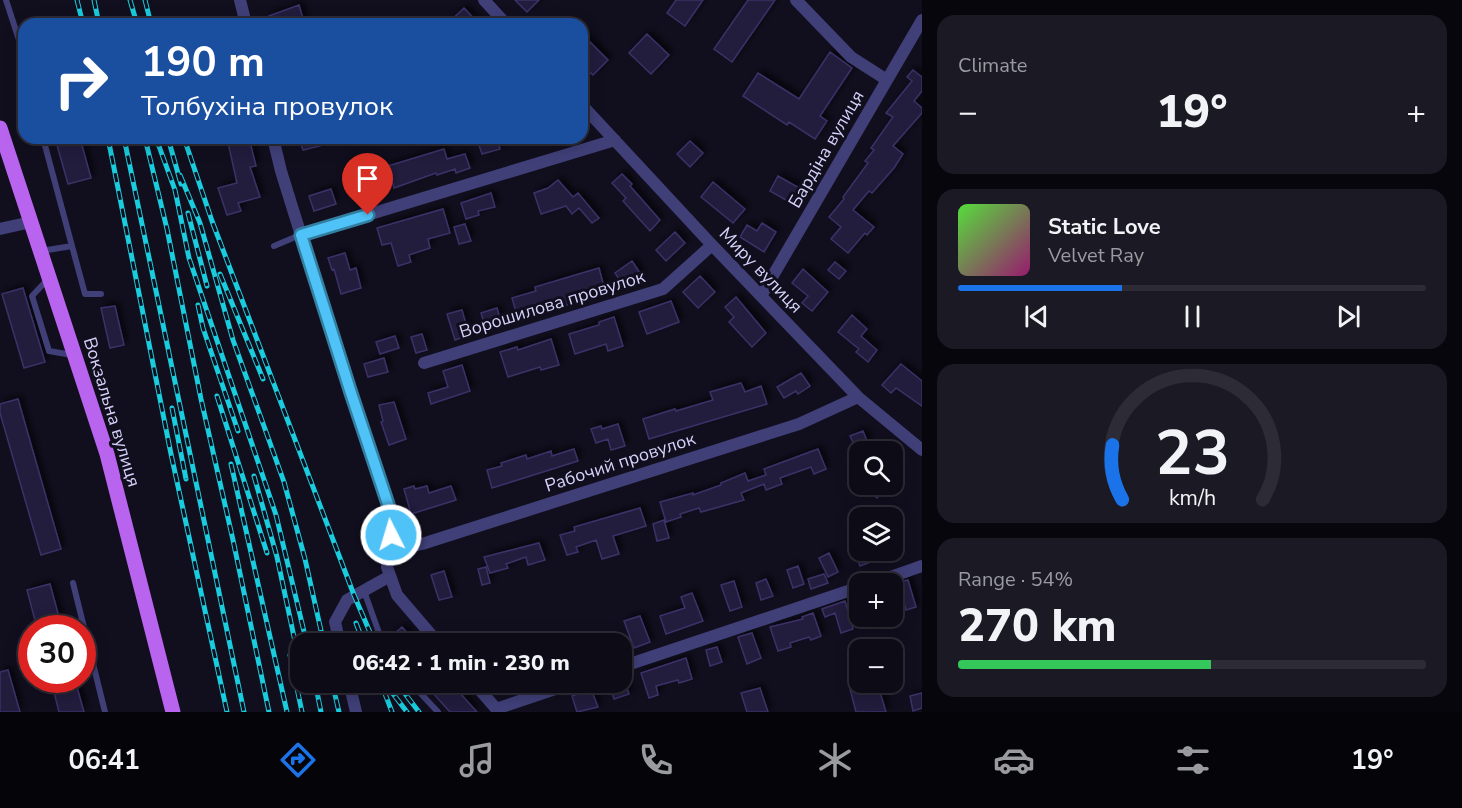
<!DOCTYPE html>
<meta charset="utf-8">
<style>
body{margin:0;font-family:"Nunito Sans",sans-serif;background:#1b1923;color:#f1f3f6;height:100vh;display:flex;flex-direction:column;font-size:22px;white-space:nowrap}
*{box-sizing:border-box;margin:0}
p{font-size:20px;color:#9a9ba1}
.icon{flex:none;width:33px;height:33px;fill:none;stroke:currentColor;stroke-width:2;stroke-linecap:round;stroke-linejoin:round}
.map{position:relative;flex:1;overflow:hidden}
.side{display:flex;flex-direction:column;gap:15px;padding:15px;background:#07060c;width:540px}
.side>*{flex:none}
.hud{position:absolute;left:18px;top:18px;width:570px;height:126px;border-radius:18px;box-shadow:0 3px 15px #0003,0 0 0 2px #2d2b35;background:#1a4fa0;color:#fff;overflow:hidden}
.controls{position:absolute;left:849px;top:441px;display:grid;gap:12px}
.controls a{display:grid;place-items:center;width:54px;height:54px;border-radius:12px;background:#0d0b16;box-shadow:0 3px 15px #0003,0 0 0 2px #2d2b35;font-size:30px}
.speed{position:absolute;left:18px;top:615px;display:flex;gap:12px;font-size:30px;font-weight:700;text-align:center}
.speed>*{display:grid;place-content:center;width:78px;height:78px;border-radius:50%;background:#0d0b16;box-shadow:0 3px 15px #0003,0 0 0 2px #2d2b35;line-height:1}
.speed .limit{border:9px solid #d22;background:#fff;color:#111}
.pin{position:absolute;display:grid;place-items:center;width:51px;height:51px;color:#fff;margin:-62px -26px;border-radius:50% 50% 50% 0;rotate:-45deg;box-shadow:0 0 6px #0007}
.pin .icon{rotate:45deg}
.me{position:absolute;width:66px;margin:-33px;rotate:355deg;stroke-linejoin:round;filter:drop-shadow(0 0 4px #0008)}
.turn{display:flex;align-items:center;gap:21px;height:126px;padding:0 24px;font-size:27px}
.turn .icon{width:78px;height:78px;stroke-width:2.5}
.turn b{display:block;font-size:42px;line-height:51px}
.big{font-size:45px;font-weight:800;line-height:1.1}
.side .widget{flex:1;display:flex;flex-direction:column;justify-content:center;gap:9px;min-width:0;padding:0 21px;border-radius:18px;background:#1b1923}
.side .dial{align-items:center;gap:0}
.dial svg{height:156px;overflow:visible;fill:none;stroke:#2d2b35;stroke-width:7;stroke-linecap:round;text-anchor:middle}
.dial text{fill:#f1f3f6;stroke:none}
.song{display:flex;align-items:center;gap:18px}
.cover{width:72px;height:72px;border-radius:9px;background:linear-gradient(135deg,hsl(110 70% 55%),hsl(320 70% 35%))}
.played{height:6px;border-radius:3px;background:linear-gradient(90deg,#1a73e8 35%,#2d2b35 35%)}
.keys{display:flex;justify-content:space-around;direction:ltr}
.heat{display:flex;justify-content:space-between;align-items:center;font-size:33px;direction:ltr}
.charge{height:9px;border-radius:4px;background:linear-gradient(90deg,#34c759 54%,#2d2b35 0)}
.trip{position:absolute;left:290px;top:633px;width:342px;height:60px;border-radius:18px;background:#0d0b16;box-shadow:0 3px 15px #0003,0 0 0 2px #2d2b35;font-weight:800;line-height:60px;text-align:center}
.tab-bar{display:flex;height:96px;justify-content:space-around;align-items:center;background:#050409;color:#9a9ba1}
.tab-bar .icon{width:42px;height:42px}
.tab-bar .on{color:#1a73e8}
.tab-bar b{font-size:27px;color:#f1f3f6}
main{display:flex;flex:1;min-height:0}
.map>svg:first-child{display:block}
</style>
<main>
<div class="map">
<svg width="922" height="712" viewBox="0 0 922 712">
<defs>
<filter id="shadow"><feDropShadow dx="4" dy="-4" stdDeviation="3" flood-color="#0009"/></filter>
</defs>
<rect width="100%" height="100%" fill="#110f1e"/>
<!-- building -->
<path fill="#231d3d" stroke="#3b3167" stroke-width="1.5" filter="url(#shadow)" d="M515,0H539L527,12Z
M676,0H703L685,26L667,13Z
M748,0H775L732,62L714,49Z
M299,5L304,22L298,24H272L269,16Z
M464,8L479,24H447Z
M582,34L608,60L593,75L582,65Z
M647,34L669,55L651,74L629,53Z
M830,52L852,68L820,116L827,121L815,139L789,122L787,125L743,96L758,73L799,99Z
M913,70L922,77V91L914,101L922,108V113L893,146L903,154L894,168L872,193L869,191L853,210L874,227L867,235L865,233L848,253L831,239L841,227L829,217L844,199L843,197L868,163L865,161L874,150L871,148L893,117L886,113L912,81L907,77Z
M55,138H80L91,178L68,184Z
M227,138H249L256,166L250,167L260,197L238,203L241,211L227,215L218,188L237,183Z
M299,138H318L320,146L303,150Z
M491,138H497L500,149L482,154L478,142Z
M690,141L703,153L690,167L677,154Z
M444,149L447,159L465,154L470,168L456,173L455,169L437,175L436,173L394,188L388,166Z
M622,174L632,184L630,186L660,220L650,231L623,201L626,198L612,183Z
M778,176L801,189L793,204L770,191Z
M365,178L370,193L356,198L351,183Z
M558,180L573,197L578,193L599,218L592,223L579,208L572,214L566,206L541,214L534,193L548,188Z
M713,182L745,209L733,223L701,197Z
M331,189L336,204L314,211L309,196Z
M491,193L495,207L478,211L479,215L466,219L461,203Z
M443,209L450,233L428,239L430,248L409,255L411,262L398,266L391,243L382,245L377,228Z
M762,223L776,232L764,252L740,237L747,225L757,231Z
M465,224L471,241L459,244L454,227Z
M675,232L685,243L666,261L656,250Z
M345,253L350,270L356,268L361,288L341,294L334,269L332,270L328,258Z
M632,261L642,276L624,287L615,273Z
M835,262L846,271L839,279L828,270Z
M599,268L606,294L518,319L512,298L536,291L535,287Z
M803,269L828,292L812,311L802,303L808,296L792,283Z
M700,276L715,292L698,308L683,292Z
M23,288L45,362L24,368L2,294Z
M736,297L766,333L752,347L729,322L734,317L725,307Z
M671,301L679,322L647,334L639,312Z
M115,306L124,345L110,348L101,308Z
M497,308L502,325L486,330L481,313Z
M462,310L469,335L455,340L447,314Z
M852,315L867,329L861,336L877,350L868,362L856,352L859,349L838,332Z
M614,317L623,346L608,351L606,344L575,354L569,334L599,325V322Z
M422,334L427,350L416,353L411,337Z
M395,336L399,348L380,354L376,342Z
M551,339L559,365L541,370L540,367L508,377L500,352L517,347L518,350Z
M384,358L388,372L368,377L364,364Z
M901,364L922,381V406L896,388L891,393L882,385Z
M462,365L470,391L431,404L428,393L448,387L443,371Z
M801,373L810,386L798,394L796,391L784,398L777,387Z
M741,383L745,392L761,386L767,404L649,439L643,419L675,409L676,411L713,400L710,392Z
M18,399L61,549L41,555L0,413V404Z
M394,402L406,439L389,445L381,422L383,421L379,405Z
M618,424L625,446L611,450L608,439L596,443L591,429L601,426L602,429Z
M863,431L869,446L857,451L850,436Z
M574,449L578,461L492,488L487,470L502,466L501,463L526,455L527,459L551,451L552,456Z
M818,449L826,469L814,474L811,467L780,478L782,484L766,490L764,484L741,493L744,500L701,512L699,508L680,514L681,517L666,522L660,502L693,493V495L721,485V483L745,473L748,481L766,475L764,469Z
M871,484H889L877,498L867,490Z
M414,486L415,489L427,486L429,493L451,486L456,500L411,514L404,489Z
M640,508L646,526L613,536L619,554L602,559L596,540L576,547L578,552L567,555L560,535L575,531L574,527Z
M664,520L669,538L657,541L653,524Z
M539,543L545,560L528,565L526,557L506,564L508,568L490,573L484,557Z
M855,550H896L897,552L860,566Z
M829,553L838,572L828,577L819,558Z
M798,566L804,584L793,588L787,570Z
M486,567L490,583L482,585L478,569Z
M444,571L452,597L439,600L431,575Z
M824,574L828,583L811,589L808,579Z
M766,579L773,596L761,600L756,583Z
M908,580L916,607L906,610L898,583Z
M734,581L742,607L730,611L721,585Z
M50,584L62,628H37L27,590Z
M692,593L703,621L666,634L660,616L685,608L681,597Z
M845,601L853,629L841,633L835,613L825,617L822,609Z
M813,613L821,636L811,640L809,637L790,643L791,647L778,651L770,627L803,619L802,617Z
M640,616L650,642L634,648L624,621Z
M402,627L417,644H388L387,640Z
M752,633L761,658L747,664L738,637Z
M717,647L722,662L710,666L706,650Z
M686,658L692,679L679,683L678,680L656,686L658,695L649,698L641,673Z
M8,670L20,712H0V672Z
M51,680H75L84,712H59Z
M423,682H450L477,712H450Z
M608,682H625L629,694L614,699Z
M858,682H877L886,712H856L849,685Z
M760,688L768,712H747L741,693Z
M591,689L598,707L577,712L572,696Z
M922,693V708L913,711L910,696Z"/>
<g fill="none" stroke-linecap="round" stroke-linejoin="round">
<!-- lane -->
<path stroke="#403f78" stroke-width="6" d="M6,0L21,46
M43,138L72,246
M274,246L300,235
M41,251L72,246L85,294H101
M49,278L32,296L49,351L72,355
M73,583L105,712
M364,591L383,644
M410,682L438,712"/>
<!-- street -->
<path stroke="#403f78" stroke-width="12" d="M240,0L246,24
M484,0L506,24
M796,0L851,57L887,80
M582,105L712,245L858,397L922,450
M273,138L281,171L350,393L393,519L387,567L397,595L439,644
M0,229L31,222
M301,235L615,140
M761,296L922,20
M424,363L663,289L712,245
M389,551L422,544L799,424L858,397
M871,584L922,566
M340,644L335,622L347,600L390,576
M621,667L860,587
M349,682L356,712
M473,682L499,712
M496,709L576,682"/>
<!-- primary -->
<path stroke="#b964ee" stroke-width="15" d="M0,128L107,454L173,712"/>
<defs>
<path id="rail" d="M77,0L83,24
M94,0L99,24
M130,0L137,24
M145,0L151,24
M108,138L171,454L227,712
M124,138L244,712
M145,138L167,229L201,399L233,540L269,712
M156,138L175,190L189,258L276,515L307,644
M168,138L181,184
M184,138L212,221L354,595L375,644
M180,175L200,223L233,340L284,482L305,559L324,644
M188,213L207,286
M220,274L263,379
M198,305L203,328L238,431
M217,396L267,553
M172,408L186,479
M231,464L287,712
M254,476L277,557L300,665
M356,623L364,644
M290,655L302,712
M315,682L321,712
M332,682L339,712
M384,682L407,712
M396,682L419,712
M384,691L392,712"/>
</defs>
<!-- rail casing -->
<use href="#rail" stroke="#19ccde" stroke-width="5"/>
<!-- rail -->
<use href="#rail" stroke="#110f1e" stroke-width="3" stroke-dasharray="9" stroke-linecap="butt"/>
</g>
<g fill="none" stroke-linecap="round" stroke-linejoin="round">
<defs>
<path id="route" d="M368,215L301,235L351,393L393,519L391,535"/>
</defs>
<!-- route casing -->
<use href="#route" stroke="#337fa1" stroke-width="15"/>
<!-- route -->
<use href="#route" stroke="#4fc3f7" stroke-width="10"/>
</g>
<g text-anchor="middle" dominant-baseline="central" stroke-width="6" stroke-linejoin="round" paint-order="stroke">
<!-- street labels -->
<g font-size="18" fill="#d5d1fa" stroke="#110f1e">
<text transform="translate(826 149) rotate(-60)">Бардіна вулиця</text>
<text transform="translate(761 270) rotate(46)">Миру вулиця</text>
<text transform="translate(552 304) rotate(-17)">Ворошилова провулок</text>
<text transform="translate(112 412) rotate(73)">Вокзальна вулиця</text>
<text transform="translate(620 462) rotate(-18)">Рабочий провулок</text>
</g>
</g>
</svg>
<div class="controls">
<a><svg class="icon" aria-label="search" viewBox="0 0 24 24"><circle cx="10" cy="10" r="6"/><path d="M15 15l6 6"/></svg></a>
<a><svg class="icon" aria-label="layers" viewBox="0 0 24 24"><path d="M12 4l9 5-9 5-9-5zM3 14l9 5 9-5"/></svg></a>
<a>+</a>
<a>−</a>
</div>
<div class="speed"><div class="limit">30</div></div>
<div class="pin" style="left:368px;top:215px;background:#d93025"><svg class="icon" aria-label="arrive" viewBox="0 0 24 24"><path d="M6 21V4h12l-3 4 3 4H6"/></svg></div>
<svg class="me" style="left:391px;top:535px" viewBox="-20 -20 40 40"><circle r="17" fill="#4fc3f7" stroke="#fff" stroke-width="3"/><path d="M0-11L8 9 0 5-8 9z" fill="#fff"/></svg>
<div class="trip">06:42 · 1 min · 230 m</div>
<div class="hud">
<div class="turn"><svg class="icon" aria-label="right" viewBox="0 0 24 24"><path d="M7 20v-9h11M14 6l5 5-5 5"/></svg><div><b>190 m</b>Толбухіна провулок</div></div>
</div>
</div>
<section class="side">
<div class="widget"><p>Climate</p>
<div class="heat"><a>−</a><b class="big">19°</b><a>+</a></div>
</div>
<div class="widget">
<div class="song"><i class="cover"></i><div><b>Static Love</b><p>Velvet Ray</p></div></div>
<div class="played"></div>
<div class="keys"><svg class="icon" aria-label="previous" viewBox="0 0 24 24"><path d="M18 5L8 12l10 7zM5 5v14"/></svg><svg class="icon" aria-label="pause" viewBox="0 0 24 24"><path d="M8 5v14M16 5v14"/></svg><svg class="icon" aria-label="next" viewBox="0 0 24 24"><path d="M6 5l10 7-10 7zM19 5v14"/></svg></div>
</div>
<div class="widget dial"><svg viewBox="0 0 100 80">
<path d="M14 69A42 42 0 1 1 86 69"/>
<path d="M14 69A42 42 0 0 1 9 41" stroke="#1a73e8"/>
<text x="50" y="56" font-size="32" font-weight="700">23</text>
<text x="50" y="72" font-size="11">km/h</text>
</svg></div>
<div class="widget"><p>Range · 54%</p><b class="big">270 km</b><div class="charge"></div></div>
</section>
</main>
<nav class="tab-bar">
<b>06:41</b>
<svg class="icon on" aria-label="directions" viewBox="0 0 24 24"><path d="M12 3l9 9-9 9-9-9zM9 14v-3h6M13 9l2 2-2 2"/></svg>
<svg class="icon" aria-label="music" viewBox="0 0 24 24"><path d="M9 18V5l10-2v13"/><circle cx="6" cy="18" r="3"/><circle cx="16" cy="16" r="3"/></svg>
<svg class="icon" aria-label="phone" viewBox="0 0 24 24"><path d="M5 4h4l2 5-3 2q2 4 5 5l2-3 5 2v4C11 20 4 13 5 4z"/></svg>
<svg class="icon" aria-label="climate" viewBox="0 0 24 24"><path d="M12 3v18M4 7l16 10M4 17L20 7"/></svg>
<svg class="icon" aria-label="car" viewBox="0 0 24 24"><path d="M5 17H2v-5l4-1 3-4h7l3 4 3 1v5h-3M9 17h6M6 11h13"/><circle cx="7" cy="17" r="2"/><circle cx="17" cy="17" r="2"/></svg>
<svg class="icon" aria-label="filters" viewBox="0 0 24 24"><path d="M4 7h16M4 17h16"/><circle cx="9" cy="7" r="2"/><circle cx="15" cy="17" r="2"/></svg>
<b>19°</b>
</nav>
